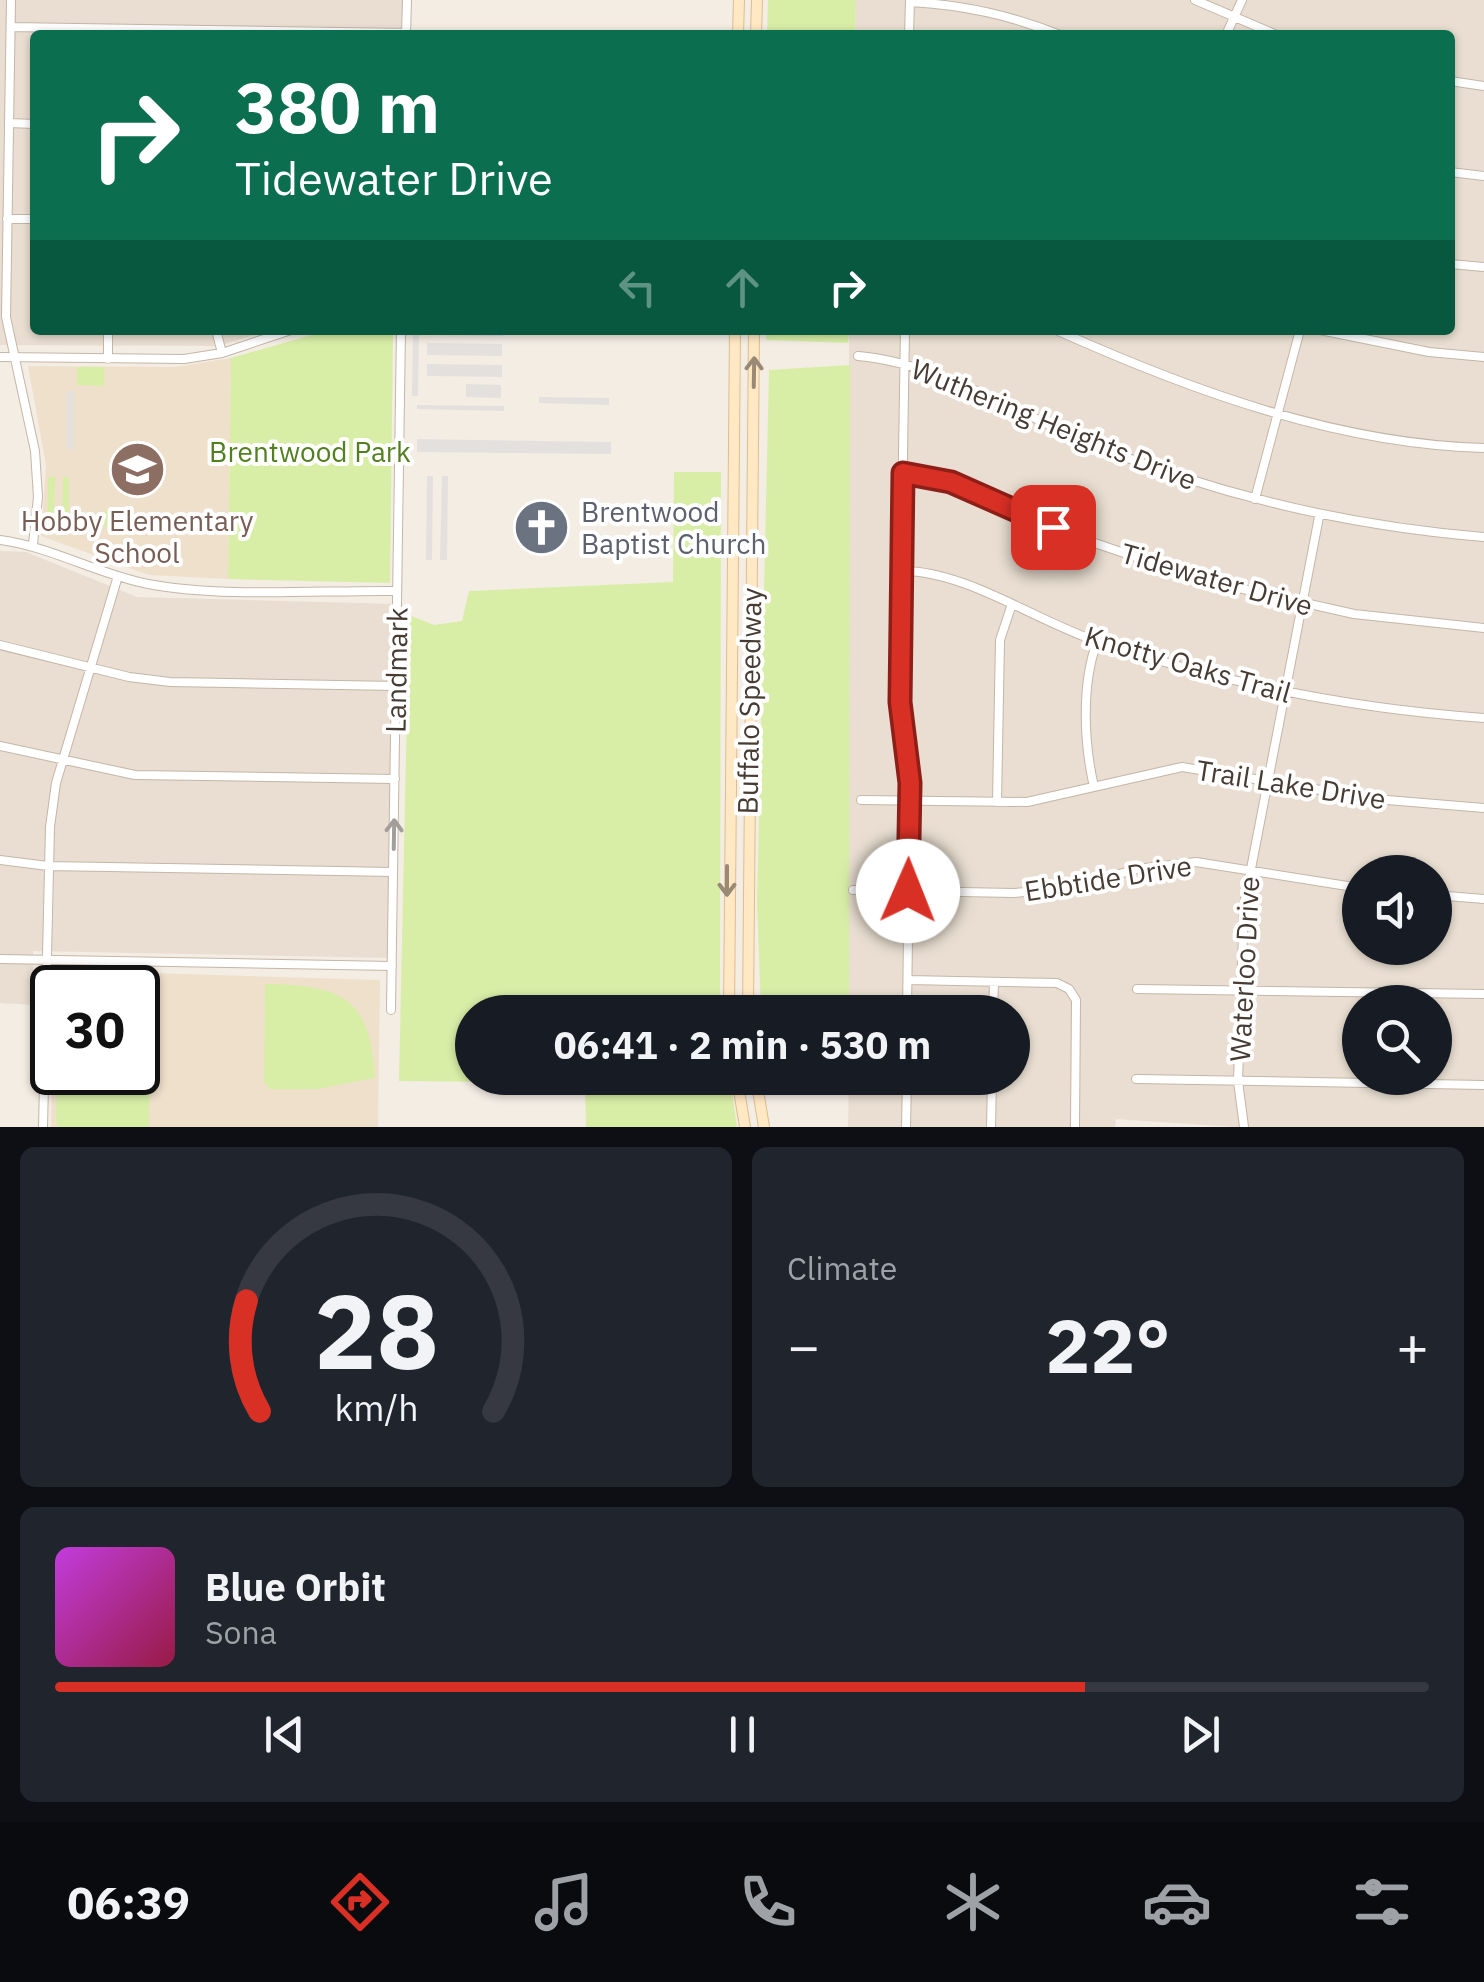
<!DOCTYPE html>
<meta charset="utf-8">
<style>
body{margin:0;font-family:"IBM Plex Sans",sans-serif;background:#20242c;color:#f1f3f6;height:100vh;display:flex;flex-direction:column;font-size:38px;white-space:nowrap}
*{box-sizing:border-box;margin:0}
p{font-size:32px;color:#9ea1a6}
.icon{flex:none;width:55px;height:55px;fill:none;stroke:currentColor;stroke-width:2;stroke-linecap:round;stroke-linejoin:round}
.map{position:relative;height:1127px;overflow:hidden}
.side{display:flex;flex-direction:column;gap:20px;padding:20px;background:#0d0f14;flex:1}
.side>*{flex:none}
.guide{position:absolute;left:30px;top:30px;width:1425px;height:305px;border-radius:10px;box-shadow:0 2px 8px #0004;background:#0b6e4f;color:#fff;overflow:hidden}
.tools{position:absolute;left:1342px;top:855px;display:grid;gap:20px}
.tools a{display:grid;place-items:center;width:110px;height:110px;border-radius:50%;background:#171b24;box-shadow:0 2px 8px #0004;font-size:50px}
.speed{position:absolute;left:30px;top:965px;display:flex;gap:20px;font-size:50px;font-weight:700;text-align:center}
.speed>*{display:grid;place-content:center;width:130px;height:130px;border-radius:50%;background:#171b24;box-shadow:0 2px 8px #0004;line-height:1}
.speed .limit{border:5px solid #111;border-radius:15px;background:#fff;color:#111}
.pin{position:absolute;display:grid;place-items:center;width:85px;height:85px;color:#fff;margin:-42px;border-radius:20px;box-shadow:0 5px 15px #0006}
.me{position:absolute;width:110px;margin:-55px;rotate:1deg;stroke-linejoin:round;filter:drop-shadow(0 0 8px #0008)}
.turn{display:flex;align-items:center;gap:35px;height:210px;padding:0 40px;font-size:45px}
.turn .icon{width:130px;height:130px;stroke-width:2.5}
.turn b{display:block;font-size:70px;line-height:85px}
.lanes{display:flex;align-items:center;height:95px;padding:0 40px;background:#0003;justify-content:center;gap:50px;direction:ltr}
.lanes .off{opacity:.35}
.big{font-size:75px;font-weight:800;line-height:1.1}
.side .card{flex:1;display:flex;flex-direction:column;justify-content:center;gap:15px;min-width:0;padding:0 35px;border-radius:15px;background:#20242c}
.side .dial{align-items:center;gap:0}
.dial svg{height:260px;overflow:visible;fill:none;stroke:#363941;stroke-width:7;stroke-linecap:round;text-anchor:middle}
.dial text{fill:#f1f3f6;stroke:none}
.song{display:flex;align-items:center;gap:30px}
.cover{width:120px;height:120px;border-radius:15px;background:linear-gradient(135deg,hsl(290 70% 55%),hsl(340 70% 35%))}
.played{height:10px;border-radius:5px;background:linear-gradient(90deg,#d93025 75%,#363941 75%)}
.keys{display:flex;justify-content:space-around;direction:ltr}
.heat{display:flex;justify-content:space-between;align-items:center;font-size:55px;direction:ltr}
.side .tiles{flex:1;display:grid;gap:20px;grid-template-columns:1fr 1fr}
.card:last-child{grid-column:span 2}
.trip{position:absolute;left:455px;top:995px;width:575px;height:100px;border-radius:50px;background:#171b24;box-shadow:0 2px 8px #0004;font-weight:800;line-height:100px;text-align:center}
.tabs{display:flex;height:160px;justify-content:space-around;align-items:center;background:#090b0e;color:#9ea1a6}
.tabs .icon{width:70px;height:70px}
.tabs .active{color:#d93025}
.tabs b{font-size:45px;color:#f1f3f6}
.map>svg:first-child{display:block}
</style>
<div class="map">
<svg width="1484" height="1127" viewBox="0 0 1484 1127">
<rect width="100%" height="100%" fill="#f4ede4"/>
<!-- residential -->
<path fill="#e9ded1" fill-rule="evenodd" d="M0,0H403L402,35H35V330H269L219,346L0,345Z
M856,0H1484V1127H1235L1116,1119L1115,1127H848L849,1078H1012V1012H849V330H1450V35H855ZM1360,872H1435V948H1360ZM1360,1002H1435V1078H1360Z
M0,551L26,552L137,597L395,604L390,958L33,951V1005L0,1003Z"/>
<!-- education -->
<path fill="#efe0cc" d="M231,358L228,579L149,575L41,536L46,465L28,366L175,367Z
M54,970L380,980L378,1127H51L52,1051V1072H138V988L54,987Z"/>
<!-- green -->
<path fill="#d8eea7" d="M768,0H856L855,35H767Z
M356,330H393L390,583L228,579L231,358L315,334Z
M766,330H849L848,343L766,340Z
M850,365L849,1012H761L757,902L769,370Z
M77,367H104V386L77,385Z
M674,472H721L720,1012H472V1078H730L737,1127H586L585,1083L399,1081L409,615L434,625L462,621L469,591L673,582Z
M48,477H55L53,534H47Z
M63,477H69L68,534H62Z
M105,510H130V527H105Z
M95,974C119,975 135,980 147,1002L151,1003L149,1127H58L56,1122L57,1073L138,1072V988L71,987Z
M265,984C341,985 371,997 375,1078L317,1089H270L264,1082Z"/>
<!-- parking -->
<path fill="#e4e0dd" d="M413,330H419L418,396H412Z
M428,330H503V336L428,335Z
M427,343L502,344V356L427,355Z
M427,364L502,365V377L427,376Z
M466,384L501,385V398L466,397Z
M67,391H74V449H67Z
M539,397L609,398V405L539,403Z
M417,405L504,406V411L417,409Z
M417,439L611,442V454L417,452Z
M427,476H433L432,560H426Z
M442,476H448L447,560H440Z"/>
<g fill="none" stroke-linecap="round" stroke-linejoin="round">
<defs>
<path id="minor" d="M11,0L6,317L35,451L38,497L33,544
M1195,0L1277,35
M910,2C964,5 1010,15 1060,35
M11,27L406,33
M406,35L407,0
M909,35L910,0
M1226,35L1242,0
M1450,81L1484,86
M9,123L35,124
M1450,172L1484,176
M7,219H35
M1450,264L1484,267
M216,330L222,353
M905,330L899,702L910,783L907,1012
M1056,330C1190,390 1336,444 1484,448
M1320,330L1429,352L1484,357
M858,356C939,363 1018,414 1092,444C1219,496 1348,526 1484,537
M0,357L184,359L222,353L291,330
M108,359V330
M903,473L951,482L1083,539L1203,580L1354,614L1484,628
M1255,499L1300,330
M0,540C52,547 97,574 148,584C222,598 320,590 397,591
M903,571C967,571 1039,623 1102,643C1227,684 1353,709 1484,718
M0,645L129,677L170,682L396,686
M0,746L135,775L395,779
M1094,787C1084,743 1081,685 1097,642
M861,800L1027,802L1182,767L1375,799L1484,808
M997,802L1000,640L1011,607
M0,860L48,866L393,872
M853,890L1014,893L1066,889L1137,869L1196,862L1360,888
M1435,895L1484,899
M0,959L392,966
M908,980L1057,983L1069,989L1076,1000L1075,1127
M1137,989L1484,994
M391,1010L401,330
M993,1012L994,982
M1136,1079L1484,1085
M43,1127L50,827L56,783L118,576
M906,1127L907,1078
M991,1127L992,1078
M1244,1127L1238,1081L1244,905L1319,517"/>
<path id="secondary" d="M738,35L739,0
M756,35L757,0
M729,1012L735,330
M748,1012L754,330
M737,1078L745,1127
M756,1078L764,1127"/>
</defs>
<!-- minor casing -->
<use href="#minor" stroke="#c4b6a8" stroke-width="10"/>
<!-- secondary casing -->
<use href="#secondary" stroke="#dcbe90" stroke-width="12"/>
<!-- minor -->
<use href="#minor" stroke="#fff" stroke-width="8"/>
<!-- secondary -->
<use href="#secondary" stroke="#ffe8c3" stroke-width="10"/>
</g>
<!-- one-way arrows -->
<defs><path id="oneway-shaft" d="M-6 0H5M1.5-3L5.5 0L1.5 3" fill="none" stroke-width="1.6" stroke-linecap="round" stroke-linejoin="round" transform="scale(2.5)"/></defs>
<g stroke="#9a8974">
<use href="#oneway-shaft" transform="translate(754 372) rotate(-89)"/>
<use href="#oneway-shaft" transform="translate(727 881) rotate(90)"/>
</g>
<use stroke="#a39e99" href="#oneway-shaft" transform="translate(394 834) rotate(-89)"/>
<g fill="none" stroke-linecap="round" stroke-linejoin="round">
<defs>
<path id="route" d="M908,891L910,783L900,702L903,473L951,482L1053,527"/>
</defs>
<!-- route casing -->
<use href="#route" stroke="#8d1f18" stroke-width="25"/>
<!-- route -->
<use href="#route" stroke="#d93025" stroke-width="18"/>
</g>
<!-- icons -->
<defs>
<symbol id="school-disc" viewBox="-11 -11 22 22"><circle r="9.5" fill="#8d6e63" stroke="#fff"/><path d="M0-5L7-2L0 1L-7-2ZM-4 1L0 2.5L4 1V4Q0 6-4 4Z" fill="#fff"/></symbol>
<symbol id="church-disc" viewBox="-11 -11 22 22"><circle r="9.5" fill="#6b7280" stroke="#fff"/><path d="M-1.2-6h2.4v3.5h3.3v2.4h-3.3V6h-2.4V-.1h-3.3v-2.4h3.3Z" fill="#fff"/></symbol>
</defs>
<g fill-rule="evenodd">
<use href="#school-disc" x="106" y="438" width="63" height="63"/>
<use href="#church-disc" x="510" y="496" width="63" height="63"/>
</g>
<g text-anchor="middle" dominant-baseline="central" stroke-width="8" stroke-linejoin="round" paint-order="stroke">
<!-- street labels -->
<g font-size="28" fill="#473c33" stroke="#fff">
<text transform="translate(1054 424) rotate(22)">Wuthering Heights Drive</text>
<text transform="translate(1217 579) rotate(16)">Tidewater Drive</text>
<text transform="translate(1188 664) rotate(16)">Knotty Oaks Trail</text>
<text transform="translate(396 670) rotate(-89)">Landmark</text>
<text transform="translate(749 701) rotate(-89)">Buffalo Speedway</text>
<text transform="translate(1291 784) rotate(9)">Trail Lake Drive</text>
<text transform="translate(1108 878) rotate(-9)">Ebbtide Drive</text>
<text transform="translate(1244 969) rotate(-87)">Waterloo Drive</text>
</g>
<!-- park labels -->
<g font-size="28" fill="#527f20" stroke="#fff">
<text x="310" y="451">Brentwood Park</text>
</g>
<!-- worship labels -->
<g font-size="28" fill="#5b616d" stroke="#fff" text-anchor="start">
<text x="581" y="511">Brentwood<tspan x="581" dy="32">Baptist Church</tspan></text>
</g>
<!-- education labels -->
<g font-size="28" fill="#785e54" stroke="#fff">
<text x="137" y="520">Hobby Elementary<tspan x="137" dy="32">School</tspan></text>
</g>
</g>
</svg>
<div class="tools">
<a><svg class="icon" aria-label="sound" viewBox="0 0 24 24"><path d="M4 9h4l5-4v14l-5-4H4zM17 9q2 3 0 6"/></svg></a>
<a><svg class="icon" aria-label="search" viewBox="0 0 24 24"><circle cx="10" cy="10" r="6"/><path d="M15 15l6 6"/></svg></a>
</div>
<div class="speed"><div class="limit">30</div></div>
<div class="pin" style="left:1053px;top:527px;background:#d93025"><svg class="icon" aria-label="arrive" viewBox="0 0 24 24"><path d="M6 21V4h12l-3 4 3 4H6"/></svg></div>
<svg class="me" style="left:908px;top:891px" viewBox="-20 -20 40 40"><circle r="19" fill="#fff"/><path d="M0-13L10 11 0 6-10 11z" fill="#d93025"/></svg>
<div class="trip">06:41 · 2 min · 530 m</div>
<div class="guide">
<div class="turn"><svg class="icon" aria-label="right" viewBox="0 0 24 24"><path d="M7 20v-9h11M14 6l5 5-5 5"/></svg><div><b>380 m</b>Tidewater Drive</div></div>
<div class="lanes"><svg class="icon off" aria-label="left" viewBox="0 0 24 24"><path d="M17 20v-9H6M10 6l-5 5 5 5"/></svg><svg class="icon off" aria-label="ahead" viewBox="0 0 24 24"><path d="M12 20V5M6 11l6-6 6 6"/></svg><svg class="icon" aria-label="right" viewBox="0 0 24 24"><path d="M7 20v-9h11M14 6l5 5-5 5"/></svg></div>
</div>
</div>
<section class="side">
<div class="tiles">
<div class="card dial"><svg viewBox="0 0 100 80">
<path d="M14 69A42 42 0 1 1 86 69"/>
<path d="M14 69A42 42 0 0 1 10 35" stroke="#d93025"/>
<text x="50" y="56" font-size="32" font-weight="700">28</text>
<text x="50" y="72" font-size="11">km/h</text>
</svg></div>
<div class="card"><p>Climate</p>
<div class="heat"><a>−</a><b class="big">22°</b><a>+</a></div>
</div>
<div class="card">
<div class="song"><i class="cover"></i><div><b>Blue Orbit</b><p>Sona</p></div></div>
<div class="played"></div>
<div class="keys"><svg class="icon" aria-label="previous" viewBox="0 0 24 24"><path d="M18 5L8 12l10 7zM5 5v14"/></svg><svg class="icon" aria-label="pause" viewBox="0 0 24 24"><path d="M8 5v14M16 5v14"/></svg><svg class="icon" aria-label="next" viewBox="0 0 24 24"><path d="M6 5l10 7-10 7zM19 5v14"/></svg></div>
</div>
</div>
</section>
<nav class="tabs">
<b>06:39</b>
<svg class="icon active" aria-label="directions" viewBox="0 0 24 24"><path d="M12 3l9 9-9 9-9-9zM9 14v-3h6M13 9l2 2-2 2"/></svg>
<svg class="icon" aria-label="music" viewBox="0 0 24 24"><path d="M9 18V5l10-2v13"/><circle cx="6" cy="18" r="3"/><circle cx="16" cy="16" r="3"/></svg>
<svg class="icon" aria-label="phone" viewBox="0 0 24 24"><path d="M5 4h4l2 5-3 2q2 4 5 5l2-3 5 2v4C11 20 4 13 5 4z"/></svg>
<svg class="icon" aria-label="climate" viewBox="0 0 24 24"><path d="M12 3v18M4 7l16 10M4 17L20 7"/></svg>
<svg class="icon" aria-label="car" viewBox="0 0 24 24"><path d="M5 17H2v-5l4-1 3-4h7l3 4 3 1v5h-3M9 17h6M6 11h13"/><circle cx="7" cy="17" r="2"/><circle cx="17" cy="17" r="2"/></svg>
<svg class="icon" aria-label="filters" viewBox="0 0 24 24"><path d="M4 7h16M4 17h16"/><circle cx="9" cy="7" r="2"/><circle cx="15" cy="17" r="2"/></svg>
</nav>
